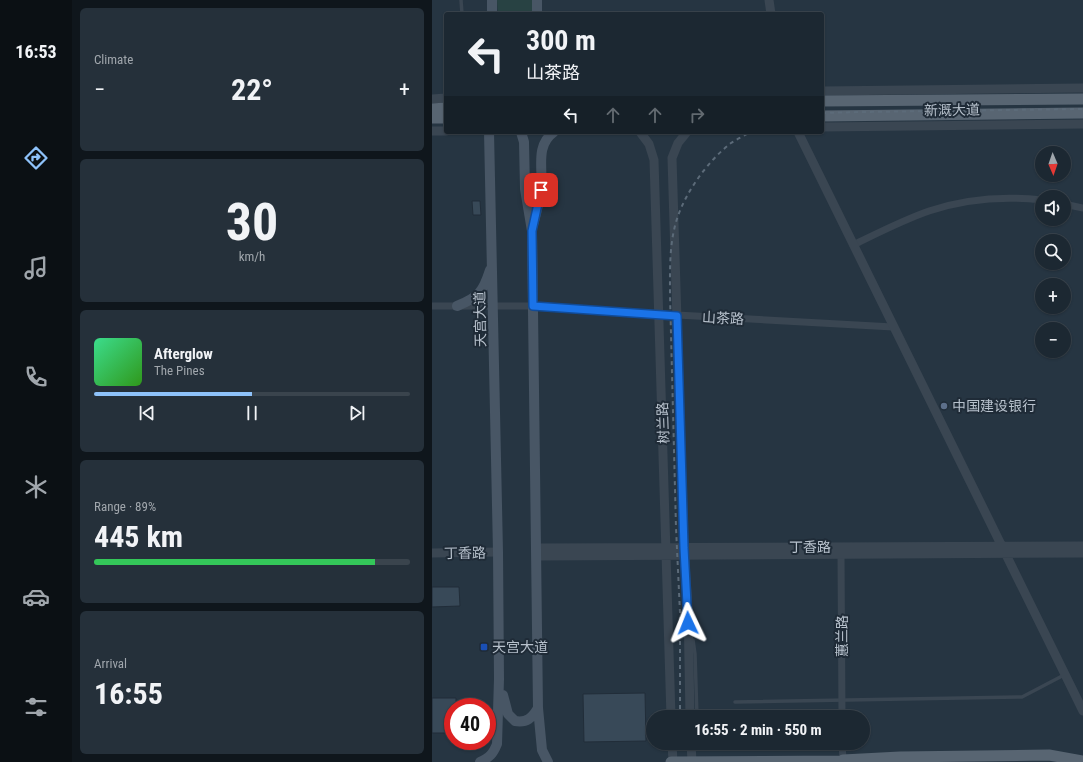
<!DOCTYPE html>
<meta charset="utf-8">
<style>
body{margin:0;font-family:"Roboto Condensed","Noto Sans SC",sans-serif;background:#25303a;color:#f1f3f6;height:100vh;display:flex;flex-direction:column;font-size:15px;white-space:nowrap}
*{box-sizing:border-box;margin:0}
p{font-size:13px;color:#a0a6ac}
.icon{flex:none;width:22px;height:22px;fill:none;stroke:currentColor;stroke-width:2;stroke-linecap:round;stroke-linejoin:round}
.map{position:relative;flex:1;overflow:hidden}
.drawer{display:flex;flex-direction:column;gap:8px;padding:8px;background:#0f161c;width:360px}
.drawer>*{flex:none}
.guide{position:absolute;left:12px;top:12px;width:380px;height:122px;border-radius:4px;box-shadow:0 1px 3px #0004,0 0 0 1px #3a444d;background:#1c2832;color:#f1f3f6;overflow:hidden}
.needle{width:26px;rotate:178deg}
.buttons{position:absolute;left:603px;top:146px;display:grid;gap:8px}
.buttons a{display:grid;place-items:center;width:36px;height:36px;border-radius:50%;background:#1c2832;box-shadow:0 1px 3px #0004,0 0 0 1px #3a444d;font-size:20px}
.speed{position:absolute;left:12px;top:698px;display:flex;gap:8px;font-size:20px;font-weight:700;text-align:center}
.speed>*{display:grid;place-content:center;width:52px;height:52px;border-radius:50%;background:#1c2832;box-shadow:0 1px 3px #0004,0 0 0 1px #3a444d;line-height:1}
.speed .limit{border:6px solid #d22;background:#fff;color:#111}
.pin{position:absolute;display:grid;place-items:center;width:34px;height:34px;color:#fff;margin:-17px;border-radius:8px;box-shadow:0 2px 6px #0006}
.me{position:absolute;width:44px;margin:-22px;rotate:358deg;stroke-linejoin:round;filter:drop-shadow(0 0 3px #0008)}
.turn{display:flex;align-items:center;gap:14px;height:84px;padding:0 16px;font-size:18px}
.turn .icon{width:52px;height:52px;stroke-width:2.5}
.turn b{display:block;font-size:28px;line-height:34px}
.lanes{display:flex;align-items:center;height:38px;padding:0 16px;background:#0003;justify-content:center;gap:20px;direction:ltr}
.lanes .off{opacity:.35}
.big{font-size:30px;font-weight:700;line-height:1.1}
.drawer .card{flex:1;display:flex;flex-direction:column;justify-content:center;gap:6px;min-width:0;padding:0 14px;border-radius:6px;background:#25303a}
.drawer .dial{align-items:center;gap:0}
.dial b{font-size:52px;line-height:1}
.song{display:flex;align-items:center;gap:12px}
.cover{width:48px;height:48px;border-radius:6px;background:linear-gradient(135deg,hsl(150 70% 55%),hsl(110 70% 35%))}
.played{height:4px;border-radius:2px;background:linear-gradient(90deg,#8ec2fa 50%,#3a444d 50%)}
.keys{display:flex;justify-content:space-around;direction:ltr}
.heat{display:flex;justify-content:space-between;align-items:center;font-size:22px;direction:ltr}
.charge{height:6px;border-radius:3px;background:linear-gradient(90deg,#34c759 89%,#3a444d 0)}
.trip{position:absolute;left:214px;top:710px;width:224px;height:40px;border-radius:20px;background:#1c2832;box-shadow:0 1px 3px #0004,0 0 0 1px #3a444d;font-weight:700;line-height:40px;text-align:center}
main{display:flex;flex:1;min-height:0}
.dock{display:flex;flex-direction:column;width:72px;justify-content:space-around;align-items:center;background:#0b1014;color:#a0a6ac}
.dock .icon{width:28px;height:28px}
.dock .on{color:#8ec2fa}
.dock b{font-size:18px;color:#f1f3f6}
.map>svg:first-child{display:block}
</style>
<main>
<nav class="dock">
<b>16:53</b>
<svg class="icon on" aria-label="directions" viewBox="0 0 24 24"><path d="M12 3l9 9-9 9-9-9zM9 14v-3h6M13 9l2 2-2 2"/></svg>
<svg class="icon" aria-label="music" viewBox="0 0 24 24"><path d="M9 18V5l10-2v13"/><circle cx="6" cy="18" r="3"/><circle cx="16" cy="16" r="3"/></svg>
<svg class="icon" aria-label="phone" viewBox="0 0 24 24"><path d="M5 4h4l2 5-3 2q2 4 5 5l2-3 5 2v4C11 20 4 13 5 4z"/></svg>
<svg class="icon" aria-label="climate" viewBox="0 0 24 24"><path d="M12 3v18M4 7l16 10M4 17L20 7"/></svg>
<svg class="icon" aria-label="car" viewBox="0 0 24 24"><path d="M5 17H2v-5l4-1 3-4h7l3 4 3 1v5h-3M9 17h6M6 11h13"/><circle cx="7" cy="17" r="2"/><circle cx="17" cy="17" r="2"/></svg>
<svg class="icon" aria-label="filters" viewBox="0 0 24 24"><path d="M4 7h16M4 17h16"/><circle cx="9" cy="7" r="2"/><circle cx="15" cy="17" r="2"/></svg>
</nav>
<section class="drawer">
<div class="card"><p>Climate</p>
<div class="heat"><a>−</a><b class="big">22°</b><a>+</a></div>
</div>
<div class="card dial"><b>30</b><p>km/h</p></div>
<div class="card">
<div class="song"><i class="cover"></i><div><b>Afterglow</b><p>The Pines</p></div></div>
<div class="played"></div>
<div class="keys"><svg class="icon" aria-label="previous" viewBox="0 0 24 24"><path d="M18 5L8 12l10 7zM5 5v14"/></svg><svg class="icon" aria-label="pause" viewBox="0 0 24 24"><path d="M8 5v14M16 5v14"/></svg><svg class="icon" aria-label="next" viewBox="0 0 24 24"><path d="M6 5l10 7-10 7zM19 5v14"/></svg></div>
</div>
<div class="card"><p>Range · 89%</p><b class="big">445 km</b><div class="charge"></div></div>
<div class="card"><p>Arrival</p><b class="big">16:55</b></div>
</section>
<div class="map">
<svg width="651" height="762" viewBox="0 0 651 762">
<rect width="100%" height="100%" fill="#263542"/>
<!-- green -->
<path fill="#284243" d="M65,0H102V14H66Z"/>
<!-- building -->
<path fill="#384958" stroke="#212d39" d="M40,201H48L49,215H41Z
M0,587H27L28,606L0,607Z
M213,693L214,741L152,742L151,694Z
M0,698H24V707H21V733H0Z"/>
<g fill="none" stroke-linecap="round" stroke-linejoin="round">
<!-- service -->
<path stroke="#3a4652" stroke-width="3.5" d="M29,0L30,14
M261,640L263,654L265,717
M303,702L590,697L632,675"/>
<!-- minor -->
<path stroke="#3a4652" stroke-width="7" d="M632,204L651,208
M421,245C446,233 471,220 497,211C533,199 573,196 610,200
M0,306H101L245,315L461,327
M409,554L410,717
M410,743L411,760"/>
<!-- tertiary -->
<path stroke="#3a4652" stroke-width="9" d="M337,0L339,14
M390,91L651,88
M0,99L14,98
M390,127L651,124
M0,131H14
M208,132L217,144L222,160L239,717
M255,132L246,143L240,158L252,548L256,607L258,717
M366,132L651,711
M104,548L651,546
M0,553L66,552
M105,556L651,553
M240,743L241,762
M259,743L260,762"/>
<!-- secondary -->
<path stroke="#485665" stroke-width="10" d="M60,0V14
M105,0V14
M89,132L92,142L93,189L100,231L106,708L110,750L116,762
M101,225C104,214 107,202 109,191C112,171 102,146 122,132
M25,306C47,297 51,292 58,270
M71,695L76,714L83,721C95,723 100,718 106,708
M48,762C58,757 61,754 65,744L67,679L66,552L57,132"/>
<!-- primary -->
<path stroke="#586572" stroke-width="11" d="M390,101L651,99
M0,109L14,108
M390,116L651,113
M0,118H14
M411,760L468,757L617,755L651,761
M239,762L417,761"/>
<!-- rail -->
<path stroke="#5c6b79" stroke-width="2" stroke-dasharray="4 4" stroke-linecap="butt" d="M390,113L431,112L651,109
M248,717V613L244,528L238,295C238,269 237,241 246,216C255,190 277,160 299,143C305,139 312,136 318,132"/>
</g>
<g fill="none" stroke-linecap="round" stroke-linejoin="round">
<defs>
<path id="route" d="M109,190L100,231L101,306L245,316L252,548L256,623"/>
</defs>
<!-- route casing -->
<use href="#route" stroke="#114b97" stroke-width="10"/>
<!-- route -->
<use href="#route" stroke="#1a73e8" stroke-width="7"/>
</g>
<!-- markers -->
<circle fill="#5c6f8a" stroke="#1f2b37" stroke-width="1.5" cx="512" cy="406" r="4"/>
<rect fill="#1a4fb4" stroke="#1f2b37" stroke-width="1.5" x="48" y="643" width="8" height="8" rx="2"/>
<g text-anchor="middle" dominant-baseline="central" stroke-width="4" stroke-linejoin="round" paint-order="stroke">
<!-- street labels -->
<g font-size="14" fill="#b7c1cc" stroke="#1f2b37">
<text transform="translate(520 110) rotate(-1)">新溉大道</text>
<text transform="translate(291 318) rotate(3)">山茶路</text>
<text transform="translate(48 319) rotate(-91)">天宫大道</text>
<text transform="translate(231 423) rotate(-92)">树兰路</text>
<text x="378" y="547">丁香路</text>
<text transform="translate(33 553) rotate(-1)">丁香路</text>
<text transform="translate(410 636) rotate(-90)">蕙兰路</text>
</g>
<!-- poi labels -->
<g font-size="14" fill="#b7c1cc" stroke="#1f2b37" text-anchor="start">
<text x="520" y="406">中国建设银行</text>
<text x="60" y="647">天宫大道</text>
</g>
</g>
</svg>
<div class="buttons">
<a><svg class="needle" viewBox="-14 -14 28 28"><path d="M0-13l5 13h-10z" fill="#e53935"/><path d="M0 13l5-13h-10z" fill="#a0a6ac"/></svg></a>
<a><svg class="icon" aria-label="sound" viewBox="0 0 24 24"><path d="M4 9h4l5-4v14l-5-4H4zM17 9q2 3 0 6"/></svg></a>
<a><svg class="icon" aria-label="search" viewBox="0 0 24 24"><circle cx="10" cy="10" r="6"/><path d="M15 15l6 6"/></svg></a>
<a>+</a>
<a>−</a>
</div>
<div class="speed"><div class="limit">40</div></div>
<div class="pin" style="left:109px;top:190px;background:#d93025"><svg class="icon" aria-label="arrive" viewBox="0 0 24 24"><path d="M6 21V4h12l-3 4 3 4H6"/></svg></div>
<svg class="me" style="left:256px;top:623px" viewBox="-20 -20 40 40"><path d="M0-17L14 15 0 8-14 15z" fill="#1a73e8" stroke="#fff" stroke-width="4"/></svg>
<div class="trip">16:55 · 2 min · 550 m</div>
<div class="guide">
<div class="turn"><svg class="icon" aria-label="left" viewBox="0 0 24 24"><path d="M17 20v-9H6M10 6l-5 5 5 5"/></svg><div><b>300 m</b>山茶路</div></div>
<div class="lanes"><svg class="icon" aria-label="left" viewBox="0 0 24 24"><path d="M17 20v-9H6M10 6l-5 5 5 5"/></svg><svg class="icon off" aria-label="ahead" viewBox="0 0 24 24"><path d="M12 20V5M6 11l6-6 6 6"/></svg><svg class="icon off" aria-label="ahead" viewBox="0 0 24 24"><path d="M12 20V5M6 11l6-6 6 6"/></svg><svg class="icon off" aria-label="right" viewBox="0 0 24 24"><path d="M7 20v-9h11M14 6l5 5-5 5"/></svg></div>
</div>
</div>
</main>
